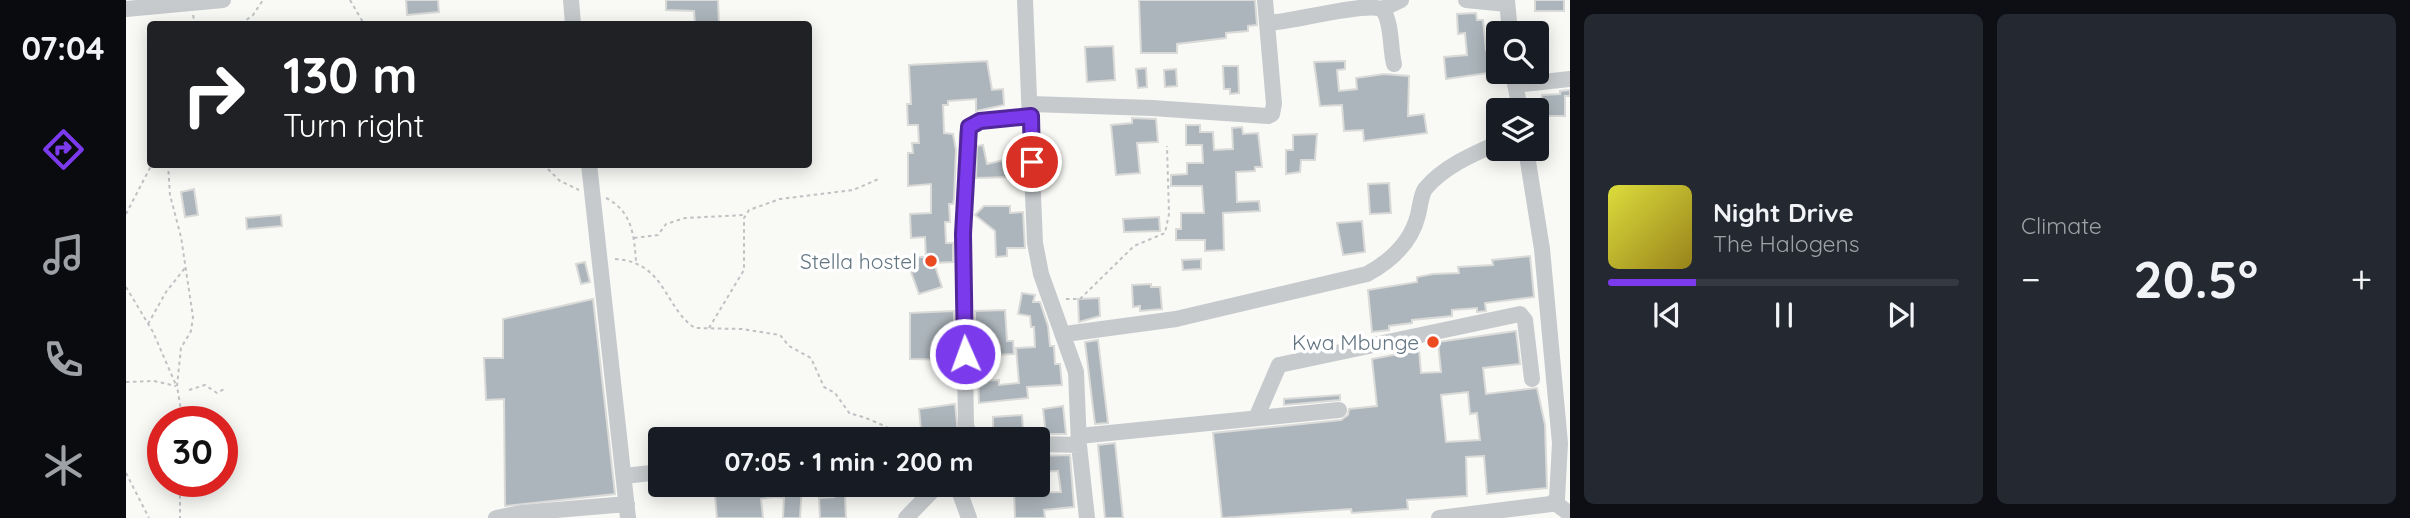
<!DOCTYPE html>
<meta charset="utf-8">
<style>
body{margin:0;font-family:Quicksand,sans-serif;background:#242831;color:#f1f3f6;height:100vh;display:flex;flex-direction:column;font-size:26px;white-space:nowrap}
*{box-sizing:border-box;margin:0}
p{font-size:23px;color:#9ea1a6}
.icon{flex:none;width:38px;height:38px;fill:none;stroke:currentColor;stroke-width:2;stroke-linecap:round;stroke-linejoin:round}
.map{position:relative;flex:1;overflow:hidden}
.side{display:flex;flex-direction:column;gap:14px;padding:14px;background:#0d0f14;width:840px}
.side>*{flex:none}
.top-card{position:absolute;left:21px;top:21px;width:665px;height:147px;border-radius:7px;box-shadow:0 4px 18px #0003;background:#202124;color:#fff;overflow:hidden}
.buttons{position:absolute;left:1360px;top:21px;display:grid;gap:14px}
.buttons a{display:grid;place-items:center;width:63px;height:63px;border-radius:7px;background:#171b24;box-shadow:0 4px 18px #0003;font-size:35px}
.speed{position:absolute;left:21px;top:406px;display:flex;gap:14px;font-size:35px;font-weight:700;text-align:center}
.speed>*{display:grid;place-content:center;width:91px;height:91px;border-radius:50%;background:#171b24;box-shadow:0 4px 18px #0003;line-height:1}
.speed .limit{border:10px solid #d22;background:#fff;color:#111}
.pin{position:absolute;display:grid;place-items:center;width:60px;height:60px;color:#fff;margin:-30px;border:4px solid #fff;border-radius:50%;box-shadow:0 2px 7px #0007}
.me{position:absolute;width:77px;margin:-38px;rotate:358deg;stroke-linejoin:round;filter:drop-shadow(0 0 5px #0008)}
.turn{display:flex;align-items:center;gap:24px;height:147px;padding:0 21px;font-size:32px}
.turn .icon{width:91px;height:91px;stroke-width:2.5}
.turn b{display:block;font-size:49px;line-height:60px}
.big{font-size:52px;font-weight:700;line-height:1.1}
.side .tile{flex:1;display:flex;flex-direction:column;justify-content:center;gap:10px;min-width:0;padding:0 24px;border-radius:10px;background:#242831}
.song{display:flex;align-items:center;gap:21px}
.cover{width:84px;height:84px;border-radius:10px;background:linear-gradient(135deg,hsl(60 70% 55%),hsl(50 70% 35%))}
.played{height:7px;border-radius:4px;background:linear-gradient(90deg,#7c3aed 25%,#363941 25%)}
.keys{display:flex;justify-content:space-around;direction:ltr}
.heat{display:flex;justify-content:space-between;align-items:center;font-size:38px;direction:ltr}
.side .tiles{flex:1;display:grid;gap:14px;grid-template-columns:repeat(2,1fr)}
.trip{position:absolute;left:522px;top:427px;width:402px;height:70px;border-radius:7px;background:#171b24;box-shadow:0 4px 18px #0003;font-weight:700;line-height:70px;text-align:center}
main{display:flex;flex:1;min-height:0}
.menu{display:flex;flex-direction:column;width:126px;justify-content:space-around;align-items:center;background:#090b0e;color:#9ea1a6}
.menu .icon{width:49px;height:49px}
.menu .selected{color:#7c3aed}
.menu b{font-size:32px;color:#f1f3f6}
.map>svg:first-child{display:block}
</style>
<main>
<nav class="menu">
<b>07:04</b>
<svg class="icon selected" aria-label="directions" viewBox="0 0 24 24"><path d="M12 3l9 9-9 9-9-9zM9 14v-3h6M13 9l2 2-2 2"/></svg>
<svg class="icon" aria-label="music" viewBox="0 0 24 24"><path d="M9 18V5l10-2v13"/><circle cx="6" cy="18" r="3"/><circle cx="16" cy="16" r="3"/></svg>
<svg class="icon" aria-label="phone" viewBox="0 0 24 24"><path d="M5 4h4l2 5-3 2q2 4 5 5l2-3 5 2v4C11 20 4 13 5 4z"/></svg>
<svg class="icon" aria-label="climate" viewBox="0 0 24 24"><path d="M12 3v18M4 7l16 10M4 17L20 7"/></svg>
</nav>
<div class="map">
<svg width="1444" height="518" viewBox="0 0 1444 518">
<rect width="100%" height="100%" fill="#f9f9f6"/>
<!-- building -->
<path fill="#acb5bb" stroke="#dadad8" stroke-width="2" fill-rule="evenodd" d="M280,0H312L313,12L281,15Z
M540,0H592L593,24H569L568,11L540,10Z
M1013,0H1129L1131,25L1122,26V31L1100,33V38L1051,44V53H1015Z
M1409,0H1438V11H1409Z
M1350,13L1351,20H1357L1360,50L1367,49L1368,63H1361L1362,73L1320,79L1318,57L1341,55L1339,33L1332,34L1331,14Z
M987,46L989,80L961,82L959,47Z
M861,61L866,90L877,89L878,105L850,111V99L822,101V105H817L818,133L827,134L830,150L828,199L827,204H823L824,222H819L820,243H827V262L808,263L816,287L793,294L784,269V257H800L799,237L785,238L784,214L805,213V184L782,186V153H787L786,143H793L792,125H782L781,104H785L783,65Z
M1219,61V69L1211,70L1213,91L1231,89L1230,78L1258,74L1283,76L1282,116L1298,114L1301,133L1238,141L1237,130L1218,131L1216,105L1194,106L1188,62Z
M1097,66H1112L1113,93L1104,94V89H1098Z
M1020,68L1021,87L1012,88L1010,69Z
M1050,69L1051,86L1039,87L1038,70Z
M1444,90V96H1439V116H1413L1416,95L1434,94V91Z
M1006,118L1030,119L1032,142L1011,143L1014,173L990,175L985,125L1006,123Z
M1060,125H1074V132H1087L1088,150L1107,149L1106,128L1116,127L1117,134L1132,133L1136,167H1129V171L1110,172L1111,202L1133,201L1134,211L1097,213L1098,250L1079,251V240H1050V229H1055V213H1078L1076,186H1045V175L1061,174V163H1077L1076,145H1060Z
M1191,134L1189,160H1175L1174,172L1160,174V150H1167V135Z
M857,145L861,164L895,156L894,171L885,172V177L850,178L851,146Z
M1263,183L1265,213L1244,214L1242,184Z
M68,189L72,215L59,217L55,192Z
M858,206H884V213L897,212L899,248H881V256L870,257L869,231L849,215Z
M155,215L156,226L121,229L120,218Z
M1033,217L1034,231L998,232L997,219Z
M1236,221L1239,252L1217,255L1211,223Z
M1404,256L1408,297L1359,303L1360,311L1351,312V308L1326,310V316L1286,320V323L1263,326V330L1246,332L1242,290L1291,282V277L1307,274L1333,273L1332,267L1367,265L1366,260Z
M1075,259V269L1057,270L1056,260Z
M459,262L464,282L455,284L450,264Z
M1025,284V287H1034L1036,309L1014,311V306L1007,307L1006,285Z
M896,293L909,295L907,302H914L922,326L924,346H928L929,364H934L936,385L901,387L902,398L853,403L852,381L873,380V385L893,383L890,348L909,347L908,327H905L904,316L892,314Z
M973,298L974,316L953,322L952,299Z
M467,299L489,494L379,506L378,399L360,400L358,358H377V319Z
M879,310L881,341H887L888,354L865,355L864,338L849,339V311Z
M828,311V360L784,359V313Z
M1390,331L1394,364L1357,368L1360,394L1411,388L1419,425L1421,488L1361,494L1358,456L1340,457L1341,496L1281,500L1282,509L1226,513L1225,509L1096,518L1087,433L1215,420L1222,415L1223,409L1251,406L1246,359L1293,350L1295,373L1315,372L1312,342ZM1342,392L1344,414L1351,413L1354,440L1320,442L1315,395Z
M972,340L982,423L969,424L959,342Z
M1214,395V400L1158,405V399Z
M829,404L832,433H828V439H796L793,409Z
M937,406L940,434H920L917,409Z
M896,415L897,428L867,429V417Z
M989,443L997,518H979L972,445Z
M944,455L948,507L918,510L919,518H889L888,493L935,492L932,471L912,472V456Z
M588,485L665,488V485H676L674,518H657L658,498L649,497L635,499L637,518H591Z
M707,485H764L765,493L719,496L720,518H694L693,498L708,497Z"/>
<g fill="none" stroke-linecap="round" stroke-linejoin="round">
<!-- path -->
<path stroke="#bfc2c4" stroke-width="2" stroke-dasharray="3.5 3.5" stroke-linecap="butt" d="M224,0L238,24
M67,15L69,24
M115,24L127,15L137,0
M42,164L44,195L55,237L67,317L65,331L55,348L51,386L57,422
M417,164L434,181L453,190
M480,198C506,211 508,235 510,261
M0,214L26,164
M508,238L532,235L540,224L559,218L619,215
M489,259C540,262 538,308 569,328L616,329L654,335L663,346L685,358L698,387L709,393L724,414C737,415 764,428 776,436
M0,287L27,332L50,385
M940,299H954L1008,246L1039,233L1043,214L1041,146
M22,324L40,292L59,268
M583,328L618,270V218L623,210L654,199L727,190L755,178
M0,382L28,381L50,386
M63,390L79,385L91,393L98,389
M0,473L23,518
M54,481V518"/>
<!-- minor -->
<path stroke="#c6cacd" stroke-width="16" d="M445,0L447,24
M899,0L909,243L915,274L950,372L953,445L961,518
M1340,0L1381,4
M1381,0L1384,33
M0,9L97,0
M1256,9L1275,0
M1141,23C1165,23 1242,0 1257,10C1266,24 1264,47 1268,64
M1387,72L1394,110
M1389,85L1444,79
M905,104L1026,108L1142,116L1146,114L1148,104L1139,0
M463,164L502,518
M939,334L1050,319L1241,274C1265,261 1285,243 1292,215C1294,207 1295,195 1299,189C1317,167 1347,154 1372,143
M1131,416L1153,365L1394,314L1399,320L1406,379
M953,436L1213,410
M850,439L845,438L840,426L837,234L841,134L843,127L854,121L905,116
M912,444L953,445
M498,476L534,472
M831,485L843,518
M1428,502L1444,514
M370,518L395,513L501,504
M780,518L812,485
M1313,518L1425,504L1431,499L1434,443L1416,249L1400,149"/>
</g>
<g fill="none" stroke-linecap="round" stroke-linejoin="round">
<defs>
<path id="route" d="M839,354L837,234L843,127L854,121L905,116L906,162"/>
</defs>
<!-- route casing -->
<use href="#route" stroke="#51269a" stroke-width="18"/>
<!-- route -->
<use href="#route" stroke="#7c3aed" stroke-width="12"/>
</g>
<!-- markers -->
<g fill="#ec4b22" stroke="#fff" stroke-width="2.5">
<circle cx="805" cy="261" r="7"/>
<circle cx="1307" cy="342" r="7"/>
</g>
<g text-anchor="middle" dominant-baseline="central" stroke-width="7" stroke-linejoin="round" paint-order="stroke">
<!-- poi labels -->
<g font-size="21" fill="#627582" stroke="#fff" text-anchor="end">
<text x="791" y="261">Stella hostel</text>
<text x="1293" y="342">Kwa Mbunge</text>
</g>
</g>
</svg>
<div class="buttons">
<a><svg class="icon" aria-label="search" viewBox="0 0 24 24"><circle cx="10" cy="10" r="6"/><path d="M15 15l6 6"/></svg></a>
<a><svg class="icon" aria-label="layers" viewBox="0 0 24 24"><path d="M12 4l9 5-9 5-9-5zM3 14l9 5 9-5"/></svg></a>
</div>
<div class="speed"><div class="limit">30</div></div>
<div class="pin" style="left:906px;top:162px;background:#d93025"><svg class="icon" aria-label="arrive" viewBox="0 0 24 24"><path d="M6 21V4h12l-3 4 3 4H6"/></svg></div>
<svg class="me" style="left:839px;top:354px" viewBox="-20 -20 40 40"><circle r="17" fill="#7c3aed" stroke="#fff" stroke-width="3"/><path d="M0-11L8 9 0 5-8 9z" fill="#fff"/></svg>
<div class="trip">07:05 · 1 min · 200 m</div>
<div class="top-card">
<div class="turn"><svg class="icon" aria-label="right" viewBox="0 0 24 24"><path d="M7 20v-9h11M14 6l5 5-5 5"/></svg><div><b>130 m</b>Turn right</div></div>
</div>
</div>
<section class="side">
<div class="tiles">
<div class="tile">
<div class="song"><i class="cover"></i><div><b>Night Drive</b><p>The Halogens</p></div></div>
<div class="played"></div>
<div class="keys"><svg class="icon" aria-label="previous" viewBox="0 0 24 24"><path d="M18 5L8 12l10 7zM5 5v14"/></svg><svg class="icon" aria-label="pause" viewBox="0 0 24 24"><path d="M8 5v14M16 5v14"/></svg><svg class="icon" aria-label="next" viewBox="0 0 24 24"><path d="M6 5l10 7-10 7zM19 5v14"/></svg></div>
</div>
<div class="tile"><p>Climate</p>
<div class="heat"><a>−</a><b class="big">20.5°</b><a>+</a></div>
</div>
</div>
</section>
</main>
